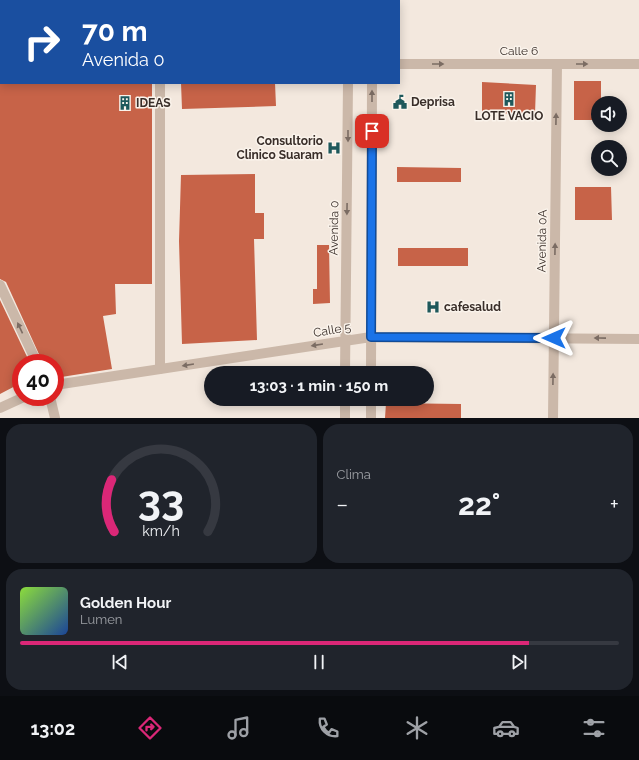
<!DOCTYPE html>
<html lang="es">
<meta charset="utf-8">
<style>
body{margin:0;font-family:Raleway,sans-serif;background:#20242c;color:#f1f3f6;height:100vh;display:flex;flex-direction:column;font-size:15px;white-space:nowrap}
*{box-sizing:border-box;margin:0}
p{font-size:13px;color:#9ea1a6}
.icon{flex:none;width:22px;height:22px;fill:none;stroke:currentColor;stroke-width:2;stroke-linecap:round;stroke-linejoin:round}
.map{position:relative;height:418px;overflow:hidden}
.details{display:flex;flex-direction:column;gap:6px;padding:6px;background:#0d0f14;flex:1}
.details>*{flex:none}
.banner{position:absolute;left:0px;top:0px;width:400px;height:84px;box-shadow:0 2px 10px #0003;background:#1a4fa0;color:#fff;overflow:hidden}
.buttons{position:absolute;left:591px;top:96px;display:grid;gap:8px}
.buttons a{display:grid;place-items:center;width:36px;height:36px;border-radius:50%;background:#171b24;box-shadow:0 2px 10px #0003;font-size:20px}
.speed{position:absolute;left:12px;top:354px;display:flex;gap:8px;font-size:20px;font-weight:700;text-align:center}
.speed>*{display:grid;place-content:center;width:52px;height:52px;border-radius:50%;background:#171b24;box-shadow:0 2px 10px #0003;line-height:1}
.speed .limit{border:6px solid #d22;background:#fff;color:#111}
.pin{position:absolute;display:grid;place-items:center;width:34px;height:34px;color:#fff;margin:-17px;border-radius:8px;box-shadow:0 2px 6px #0006}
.me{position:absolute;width:44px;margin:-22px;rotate:270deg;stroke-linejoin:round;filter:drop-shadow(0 0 3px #0008)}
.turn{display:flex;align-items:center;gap:14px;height:84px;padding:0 16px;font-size:18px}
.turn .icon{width:52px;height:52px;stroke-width:2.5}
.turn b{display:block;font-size:28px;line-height:34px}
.big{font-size:30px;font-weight:700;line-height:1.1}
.details .widget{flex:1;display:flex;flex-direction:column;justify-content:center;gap:6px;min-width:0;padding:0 14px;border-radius:16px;background:#20242c}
.details .dial{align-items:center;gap:0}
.dial svg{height:104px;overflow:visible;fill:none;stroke:#363941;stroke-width:7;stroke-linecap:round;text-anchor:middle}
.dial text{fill:#f1f3f6;stroke:none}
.song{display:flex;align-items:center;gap:12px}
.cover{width:48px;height:48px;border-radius:6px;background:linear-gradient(135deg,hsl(90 70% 55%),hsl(220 70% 35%))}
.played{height:4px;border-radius:2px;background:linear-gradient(90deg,#db2777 85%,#363941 85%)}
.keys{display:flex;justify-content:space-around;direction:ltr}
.heat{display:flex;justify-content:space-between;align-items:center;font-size:22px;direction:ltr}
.details .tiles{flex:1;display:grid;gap:6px;grid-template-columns:1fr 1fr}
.widget:last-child{grid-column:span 2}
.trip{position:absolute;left:204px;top:366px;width:230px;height:40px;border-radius:20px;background:#171b24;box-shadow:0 2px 10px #0003;font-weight:700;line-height:40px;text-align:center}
.tabs{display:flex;height:64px;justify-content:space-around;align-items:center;background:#090b0e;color:#9ea1a6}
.tabs .icon{width:28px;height:28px}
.tabs .selected{color:#db2777}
.tabs b{font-size:18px;color:#f1f3f6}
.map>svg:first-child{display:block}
</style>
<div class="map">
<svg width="639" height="418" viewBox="0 0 639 418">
<rect width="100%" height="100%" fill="#f3e8de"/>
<!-- building -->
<path fill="#c76348" d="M574,81H601V103H598V120H574Z
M482,82L536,85L535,114L482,113Z
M0,83H152V284H115L116,314L103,316L112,369L55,378V363H43L6,282L0,279Z
M181,83H275L276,106L182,109Z
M397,167L461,168V182H397Z
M255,174V213H264V239H254L257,340L182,344L179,241L181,175Z
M575,187H611L612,220H575Z
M317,245H329L330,303L313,304V289H317Z
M398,248H468V266H398Z
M0,300L30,363H21V383L0,394Z
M386,403L461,404V418H385Z"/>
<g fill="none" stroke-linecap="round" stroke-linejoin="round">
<!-- minor -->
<path stroke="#cbb8a9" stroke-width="10" d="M160,83V369
M0,285L37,363
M50,397L55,418
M553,418L557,64"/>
<!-- tertiary -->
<path stroke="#cbb8a9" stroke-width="10" d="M350,1V0
M373,1V0
M0,63H1
M399,64H639
M345,373L348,83
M371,373L372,83
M55,385L371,337L639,339
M0,408L24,397
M345,418V399
M371,418V399"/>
</g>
<!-- one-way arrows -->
<defs><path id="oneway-solid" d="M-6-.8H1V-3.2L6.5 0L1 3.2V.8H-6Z"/></defs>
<g fill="#7b6c63">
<use href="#oneway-solid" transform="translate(438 64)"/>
<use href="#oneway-solid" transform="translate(582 64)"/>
<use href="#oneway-solid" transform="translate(372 96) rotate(-90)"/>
<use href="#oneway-solid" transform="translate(556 119) rotate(-89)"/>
<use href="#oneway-solid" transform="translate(348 136) rotate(90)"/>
<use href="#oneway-solid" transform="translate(347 209) rotate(91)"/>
<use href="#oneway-solid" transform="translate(555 249) rotate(-89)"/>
<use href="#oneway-solid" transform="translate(20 328) rotate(-115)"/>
<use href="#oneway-solid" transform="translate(600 338) rotate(-179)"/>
<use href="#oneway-solid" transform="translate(317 345) rotate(171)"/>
<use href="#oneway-solid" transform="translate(188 365) rotate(171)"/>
<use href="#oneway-solid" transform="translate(553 379) rotate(-89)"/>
</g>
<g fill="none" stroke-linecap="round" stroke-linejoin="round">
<defs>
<path id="route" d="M372,131L371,337L554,338"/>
</defs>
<!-- route casing -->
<use href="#route" stroke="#114b97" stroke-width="10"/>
<!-- route -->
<use href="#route" stroke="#1a73e8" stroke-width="7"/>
</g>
<!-- icons -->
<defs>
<symbol id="building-bare" viewBox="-9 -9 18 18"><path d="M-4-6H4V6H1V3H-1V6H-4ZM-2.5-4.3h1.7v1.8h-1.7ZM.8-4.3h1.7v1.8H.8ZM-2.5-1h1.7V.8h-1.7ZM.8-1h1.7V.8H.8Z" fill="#1e585b" stroke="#faf3eb" stroke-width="2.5" paint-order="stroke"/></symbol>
<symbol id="civic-bare" viewBox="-9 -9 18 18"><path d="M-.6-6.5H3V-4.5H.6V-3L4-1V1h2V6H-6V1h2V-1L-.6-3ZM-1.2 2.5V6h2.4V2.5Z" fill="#1e585b" stroke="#faf3eb" stroke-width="2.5" paint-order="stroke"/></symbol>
<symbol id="hospital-bare" viewBox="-9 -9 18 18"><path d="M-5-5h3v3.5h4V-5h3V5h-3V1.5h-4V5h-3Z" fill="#1e585b" stroke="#faf3eb" stroke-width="2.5" paint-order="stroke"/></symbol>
</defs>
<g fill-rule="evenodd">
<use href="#building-bare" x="499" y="89" width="20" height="20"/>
<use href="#civic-bare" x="390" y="92" width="20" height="20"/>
<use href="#building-bare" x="115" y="93" width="20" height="20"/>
<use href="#hospital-bare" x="324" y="138" width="20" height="20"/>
<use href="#hospital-bare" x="423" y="297" width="20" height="20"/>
</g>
<g text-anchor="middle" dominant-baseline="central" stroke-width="3" stroke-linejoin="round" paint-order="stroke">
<!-- street labels -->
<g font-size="12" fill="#392e29" stroke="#faf3eb">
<text x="519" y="51">Calle 6</text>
<text transform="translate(334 228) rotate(-89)">Avenida 0</text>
<text transform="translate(542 241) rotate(-89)">Avenida 0A</text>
<text transform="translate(332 330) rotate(-9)">Calle 5</text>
</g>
<!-- poi labels -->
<g font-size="12" font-weight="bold" fill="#392e29" stroke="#faf3eb" text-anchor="start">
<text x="411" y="102">Deprisa</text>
<text x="136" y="103">IDEAS</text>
<text x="509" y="116" text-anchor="middle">LOTE VACIO</text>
<text x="323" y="141" text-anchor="end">Consultorio<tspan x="323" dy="14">Clinico Suaram</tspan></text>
<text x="444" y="307">cafesalud</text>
</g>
</g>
</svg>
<div class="buttons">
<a><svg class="icon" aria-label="sound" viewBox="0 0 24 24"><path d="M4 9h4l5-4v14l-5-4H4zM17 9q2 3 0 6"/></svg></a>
<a><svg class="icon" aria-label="search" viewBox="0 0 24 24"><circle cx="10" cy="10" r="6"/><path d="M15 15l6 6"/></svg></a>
</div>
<div class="speed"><div class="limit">40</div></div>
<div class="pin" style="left:372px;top:131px;background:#d93025"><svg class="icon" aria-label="arrive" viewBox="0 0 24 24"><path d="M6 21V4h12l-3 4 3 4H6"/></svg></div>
<svg class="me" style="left:554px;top:338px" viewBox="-20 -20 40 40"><path d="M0-17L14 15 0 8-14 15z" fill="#1a73e8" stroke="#fff" stroke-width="4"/></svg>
<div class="trip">13:03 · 1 min · 150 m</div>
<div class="banner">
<div class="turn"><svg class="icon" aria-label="right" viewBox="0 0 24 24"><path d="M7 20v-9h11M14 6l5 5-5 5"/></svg><div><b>70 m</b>Avenida 0</div></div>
</div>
</div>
<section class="details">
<div class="tiles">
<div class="widget dial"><svg viewBox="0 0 100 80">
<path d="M14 69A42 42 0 1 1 86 69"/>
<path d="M14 69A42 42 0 0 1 12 29" stroke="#db2777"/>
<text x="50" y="56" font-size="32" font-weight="700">33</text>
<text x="50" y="72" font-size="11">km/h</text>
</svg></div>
<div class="widget"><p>Clima</p>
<div class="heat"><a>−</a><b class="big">22°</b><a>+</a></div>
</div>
<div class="widget">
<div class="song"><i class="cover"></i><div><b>Golden Hour</b><p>Lumen</p></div></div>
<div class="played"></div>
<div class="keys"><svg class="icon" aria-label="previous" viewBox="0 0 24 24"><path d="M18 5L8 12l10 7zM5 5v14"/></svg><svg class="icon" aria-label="pause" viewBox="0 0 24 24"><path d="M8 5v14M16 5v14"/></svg><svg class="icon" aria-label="next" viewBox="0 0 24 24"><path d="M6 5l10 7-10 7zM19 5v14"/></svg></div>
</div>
</div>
</section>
<nav class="tabs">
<b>13:02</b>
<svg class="icon selected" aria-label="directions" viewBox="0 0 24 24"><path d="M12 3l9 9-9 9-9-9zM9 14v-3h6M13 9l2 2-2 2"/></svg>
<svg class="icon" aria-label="music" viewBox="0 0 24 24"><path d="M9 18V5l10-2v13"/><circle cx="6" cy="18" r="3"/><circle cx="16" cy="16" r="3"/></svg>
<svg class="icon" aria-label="phone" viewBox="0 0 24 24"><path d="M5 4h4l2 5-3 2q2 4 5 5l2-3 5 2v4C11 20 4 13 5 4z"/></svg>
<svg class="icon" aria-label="climate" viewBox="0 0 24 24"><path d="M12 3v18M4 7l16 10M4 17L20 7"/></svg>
<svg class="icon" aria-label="car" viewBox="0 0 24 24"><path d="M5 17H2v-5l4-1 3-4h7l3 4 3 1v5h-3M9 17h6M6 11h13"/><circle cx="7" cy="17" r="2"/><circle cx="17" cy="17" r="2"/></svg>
<svg class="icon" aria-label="filters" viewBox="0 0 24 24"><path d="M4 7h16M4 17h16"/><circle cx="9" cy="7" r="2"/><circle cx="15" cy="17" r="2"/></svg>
</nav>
